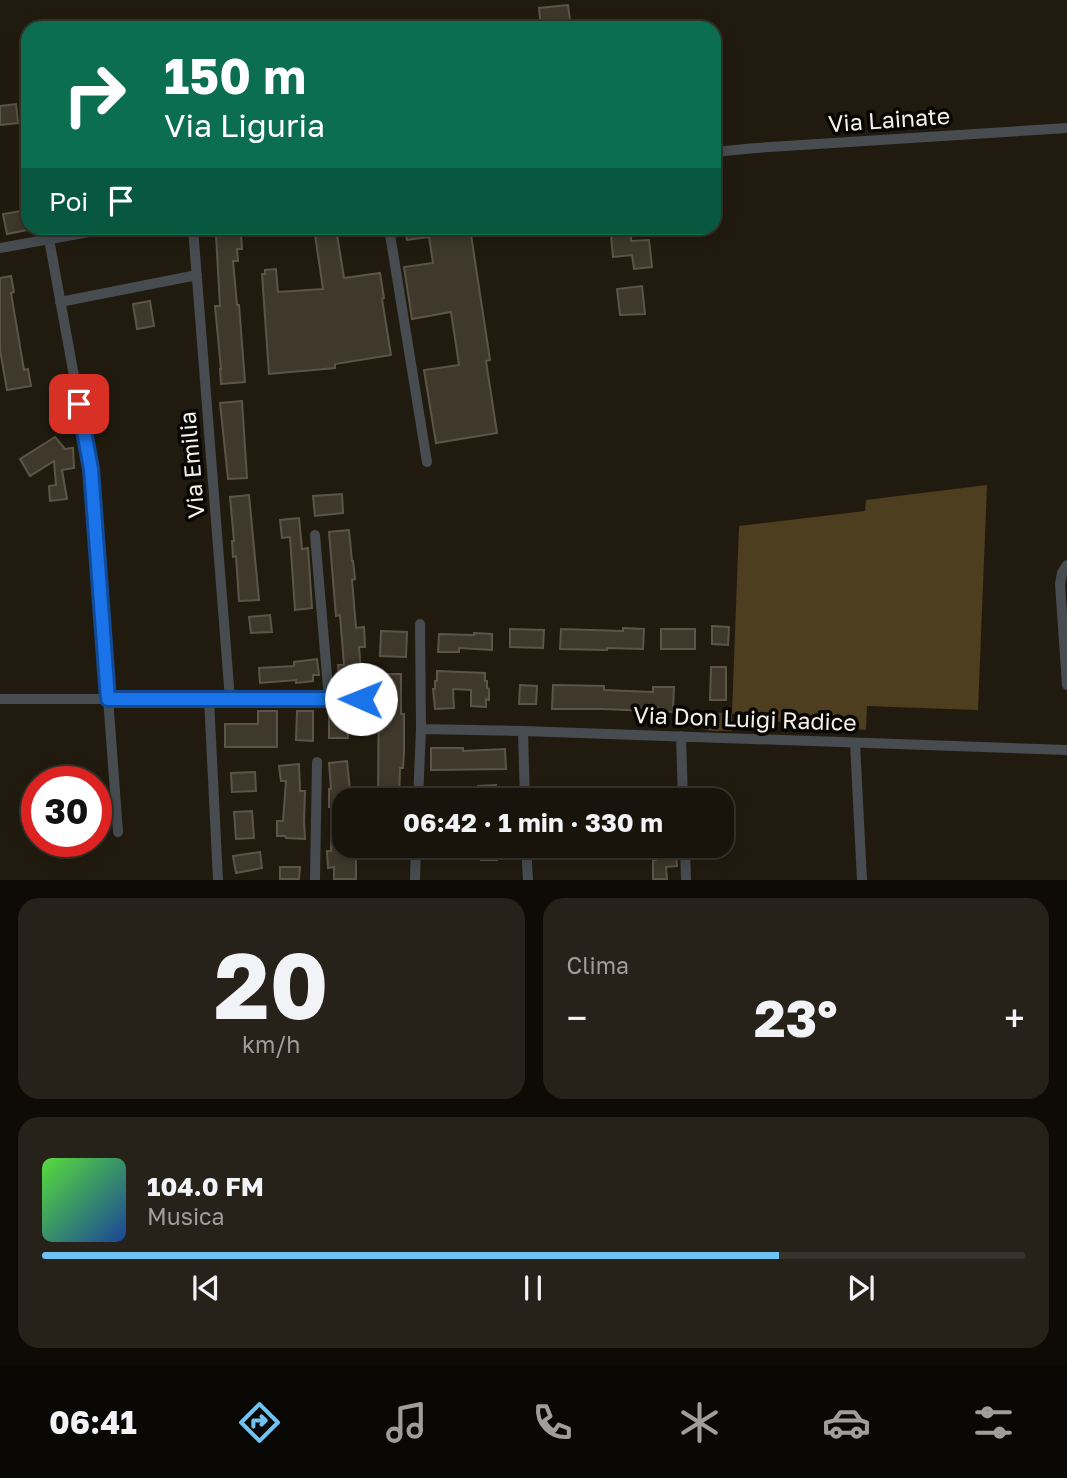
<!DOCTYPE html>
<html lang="it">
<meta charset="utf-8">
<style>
body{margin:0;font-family:"Golos Text",sans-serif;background:#262119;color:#f1f3f6;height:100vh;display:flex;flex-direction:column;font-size:26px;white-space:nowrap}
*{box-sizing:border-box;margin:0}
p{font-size:23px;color:#9f9e9d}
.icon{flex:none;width:38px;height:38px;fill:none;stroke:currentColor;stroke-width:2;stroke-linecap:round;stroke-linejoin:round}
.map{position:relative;height:880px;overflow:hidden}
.details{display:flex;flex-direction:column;gap:18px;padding:18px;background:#0e0b06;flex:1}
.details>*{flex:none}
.guide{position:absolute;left:21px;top:21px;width:700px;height:214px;border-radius:21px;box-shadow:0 4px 18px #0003,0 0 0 2px #37332c;background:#0b6e4f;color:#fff;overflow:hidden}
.speed{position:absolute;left:21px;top:766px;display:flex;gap:14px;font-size:35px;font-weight:700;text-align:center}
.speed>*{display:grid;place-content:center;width:91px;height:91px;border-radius:50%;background:#19140b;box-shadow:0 4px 18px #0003,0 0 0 2px #37332c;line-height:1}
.speed .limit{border:10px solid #d22;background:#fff;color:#111}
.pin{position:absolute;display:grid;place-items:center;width:60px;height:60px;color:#fff;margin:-30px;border-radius:14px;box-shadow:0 4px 10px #0006}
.me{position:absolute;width:77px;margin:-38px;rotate:271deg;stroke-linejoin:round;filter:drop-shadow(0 0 5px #0008)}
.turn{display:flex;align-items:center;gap:24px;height:147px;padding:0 28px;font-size:32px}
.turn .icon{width:91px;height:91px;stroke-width:2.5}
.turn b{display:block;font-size:49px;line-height:60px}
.then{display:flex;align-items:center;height:66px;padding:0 28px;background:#0003;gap:14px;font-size:26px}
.big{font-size:52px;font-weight:700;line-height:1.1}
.details .tile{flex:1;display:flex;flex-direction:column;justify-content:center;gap:10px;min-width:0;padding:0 24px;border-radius:21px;background:#262119}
.details .dial{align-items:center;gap:0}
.dial b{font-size:91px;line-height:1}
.song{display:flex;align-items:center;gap:21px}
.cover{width:84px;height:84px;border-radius:10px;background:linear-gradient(135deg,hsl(110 70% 55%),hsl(220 70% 35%))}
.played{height:7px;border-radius:4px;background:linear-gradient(90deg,#6fc2f4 75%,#37332c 75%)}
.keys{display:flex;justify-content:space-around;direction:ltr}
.heat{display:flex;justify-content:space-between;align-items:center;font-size:38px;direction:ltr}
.details .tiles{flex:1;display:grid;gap:18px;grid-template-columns:1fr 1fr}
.tile:last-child{grid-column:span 2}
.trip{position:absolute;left:332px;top:788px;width:402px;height:70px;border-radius:21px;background:#19140b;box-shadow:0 4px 18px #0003,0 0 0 2px #37332c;font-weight:700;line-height:70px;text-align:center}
.dock{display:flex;height:112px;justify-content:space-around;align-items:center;background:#0a0804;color:#9f9e9d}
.dock .icon{width:49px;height:49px}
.dock .current{color:#6fc2f4}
.dock b{font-size:32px;color:#f1f3f6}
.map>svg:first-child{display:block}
</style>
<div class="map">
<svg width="1067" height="880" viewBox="0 0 1067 880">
<rect width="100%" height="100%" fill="#211b0f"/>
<!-- green -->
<path fill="#4e3e20" d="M987,485L978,710L867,706L866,730L844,728L843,724L743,720L740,714H732V731C714,730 695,736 696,712L732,713L739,526L865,511L866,500Z"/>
<!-- building -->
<path fill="#3f382b" stroke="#5c5547" stroke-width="2" d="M568,5L571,28H541L539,8Z
M16,104L18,123L0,125V106Z
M28,210V230L7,234L3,214Z
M314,228H336L344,278L380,273L384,298L382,299L391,355L335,364V368L269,374L262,274H265V270L276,269L278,292L323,289Z
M405,228H470L490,360L486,361L497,433L436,443L424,370L459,365L451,312L412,319L404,267L433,263L429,237L407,240Z
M241,233L242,249H237L238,261H233L237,305H239L245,382L221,384L220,369H221L215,306H220L216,235Z
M631,233V241L649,240L652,267L634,269L632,255L613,257L611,235Z
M11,276L14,292L11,293L24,370L28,369L31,386L7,390L0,350V278Z
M642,286L645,314L620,315L617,289Z
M150,301L154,326L137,329L133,304Z
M242,401L247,478L228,479L220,403Z
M55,437L65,449L73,448L74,468L62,470L67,499L50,501L49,486L56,485L54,461L30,476L20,459Z
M342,494L343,513L315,516L313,496Z
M249,495L259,600L239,601L236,556L233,557L232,541H234L230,497Z
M299,518L302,549L308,548L312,608L295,610L290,537L282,538L280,520Z
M349,530L352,561H353L355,579L352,580L356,628L364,627L365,647H359L362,682L339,683L338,665H344L340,615L336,616L329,532Z
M270,615L272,632L251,633L249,617Z
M712,626L729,627L728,645L712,644Z
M623,628L644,629L643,649L607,648V650L560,649L561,629L623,631Z
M510,629L544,630L543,648L510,647Z
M661,629H695V649H661Z
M381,631L407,632L406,657L380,656Z
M474,633L492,634V650L459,648V652H438L439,634L474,635Z
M317,659L319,675H313V681L296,683V680L260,683L259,668L294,666V662Z
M711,667H726V700H710Z
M437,671L485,673V681H487V688L489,689V700L486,699V707L471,706V690L453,689L454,708L435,709L433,689H435V681H437Z
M379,674H401V714H404V752L403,768H400L399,800H378Z
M520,685L537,686L536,704H519Z
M553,685L604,686V690L653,692V687H674L673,712L603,709H552Z
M258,711H277V747H225V724H258Z
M297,711H313V741L296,740Z
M329,714H348V738H329Z
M431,748H463V751L505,749L506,769L431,770Z
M347,761L350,790V800H345V850H356V879H334V867L328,868L327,851H331L332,807H329V789H331L329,763Z
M299,764L300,791H305L304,821L305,839L286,838L285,836H277V821H283L286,781H281L279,766Z
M255,772L256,791L232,792L231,773Z
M496,785L497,800H478V786Z
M437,787L456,788V800H437Z
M252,811L254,838L236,839L234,812Z
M370,845H398L397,855L370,854Z
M437,845H456V859H436Z
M478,845H497V860H481V856H478Z
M260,852L262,868L236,873L233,856Z
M676,852L677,866L666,867L667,879H653V860H656V853Z
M280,867H300L299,879H280Z"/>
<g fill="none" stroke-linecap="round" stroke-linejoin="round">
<!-- street -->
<path stroke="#464c50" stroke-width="10" d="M714,152L756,148L1067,128
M47,228L91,469L118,832
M193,228L230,699
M389,228L427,462
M0,248L111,228
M60,302L197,275
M315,535L329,699
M1067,565L1062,573L1060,584L1067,685
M0,699H361
M209,699L218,880
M421,729L523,731L1067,750
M523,731L525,800
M681,736L683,800
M855,743L862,880
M418,800L421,729L420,624
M526,845L528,880
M685,845L686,880
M315,880L317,762
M415,880L416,845"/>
</g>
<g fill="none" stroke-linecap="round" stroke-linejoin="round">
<defs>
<path id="route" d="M79,404L91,469L108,699H361"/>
</defs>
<!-- route casing -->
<use href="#route" stroke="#114b97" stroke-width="18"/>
<!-- route -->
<use href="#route" stroke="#1a73e8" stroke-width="12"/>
</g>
<g text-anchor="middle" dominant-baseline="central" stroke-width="7" stroke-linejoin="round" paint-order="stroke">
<!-- street labels -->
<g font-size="23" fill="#f4efe7" stroke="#080603">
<text transform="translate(889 119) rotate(-4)">Via Lainate</text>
<text transform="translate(191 465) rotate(-95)">Via Emilia</text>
<text transform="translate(745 718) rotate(2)">Via Don Luigi Radice</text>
</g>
</g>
</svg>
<div class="speed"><div class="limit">30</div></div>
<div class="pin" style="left:79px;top:404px;background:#d93025"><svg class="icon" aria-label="arrive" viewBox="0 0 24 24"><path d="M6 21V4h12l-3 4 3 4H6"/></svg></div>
<svg class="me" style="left:361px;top:699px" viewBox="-20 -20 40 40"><circle r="19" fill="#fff"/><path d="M0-13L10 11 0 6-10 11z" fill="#1a73e8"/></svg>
<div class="trip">06:42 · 1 min · 330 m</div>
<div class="guide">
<div class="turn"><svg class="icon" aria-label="right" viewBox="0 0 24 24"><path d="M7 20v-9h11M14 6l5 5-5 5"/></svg><div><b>150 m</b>Via Liguria</div></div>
<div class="then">Poi<svg class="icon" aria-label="arrive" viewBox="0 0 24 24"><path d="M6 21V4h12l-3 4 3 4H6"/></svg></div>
</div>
</div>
<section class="details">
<div class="tiles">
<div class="tile dial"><b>20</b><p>km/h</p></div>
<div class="tile"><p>Clima</p>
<div class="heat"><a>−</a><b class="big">23°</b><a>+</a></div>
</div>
<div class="tile">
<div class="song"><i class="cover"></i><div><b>104.0 FM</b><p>Musica</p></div></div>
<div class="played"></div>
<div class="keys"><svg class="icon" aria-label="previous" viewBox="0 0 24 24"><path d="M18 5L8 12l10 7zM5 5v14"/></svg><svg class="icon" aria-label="pause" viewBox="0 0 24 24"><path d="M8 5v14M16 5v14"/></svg><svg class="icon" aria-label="next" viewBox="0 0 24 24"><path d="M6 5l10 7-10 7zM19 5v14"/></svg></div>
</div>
</div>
</section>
<nav class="dock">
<b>06:41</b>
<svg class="icon current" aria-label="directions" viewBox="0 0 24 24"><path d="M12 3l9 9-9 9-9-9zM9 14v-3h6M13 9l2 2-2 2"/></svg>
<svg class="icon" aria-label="music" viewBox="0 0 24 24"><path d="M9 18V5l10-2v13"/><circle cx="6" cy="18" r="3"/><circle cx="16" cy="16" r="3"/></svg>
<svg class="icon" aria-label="phone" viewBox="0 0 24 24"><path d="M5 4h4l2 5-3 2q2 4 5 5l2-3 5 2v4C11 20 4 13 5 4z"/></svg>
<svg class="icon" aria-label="climate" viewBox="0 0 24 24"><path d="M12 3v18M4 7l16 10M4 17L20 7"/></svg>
<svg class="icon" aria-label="car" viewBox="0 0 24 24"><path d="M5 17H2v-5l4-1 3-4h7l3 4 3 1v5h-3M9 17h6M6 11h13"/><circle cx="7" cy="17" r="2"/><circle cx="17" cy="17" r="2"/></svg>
<svg class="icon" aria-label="filters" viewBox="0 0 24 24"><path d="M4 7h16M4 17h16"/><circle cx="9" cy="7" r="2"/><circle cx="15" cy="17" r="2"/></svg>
</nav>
